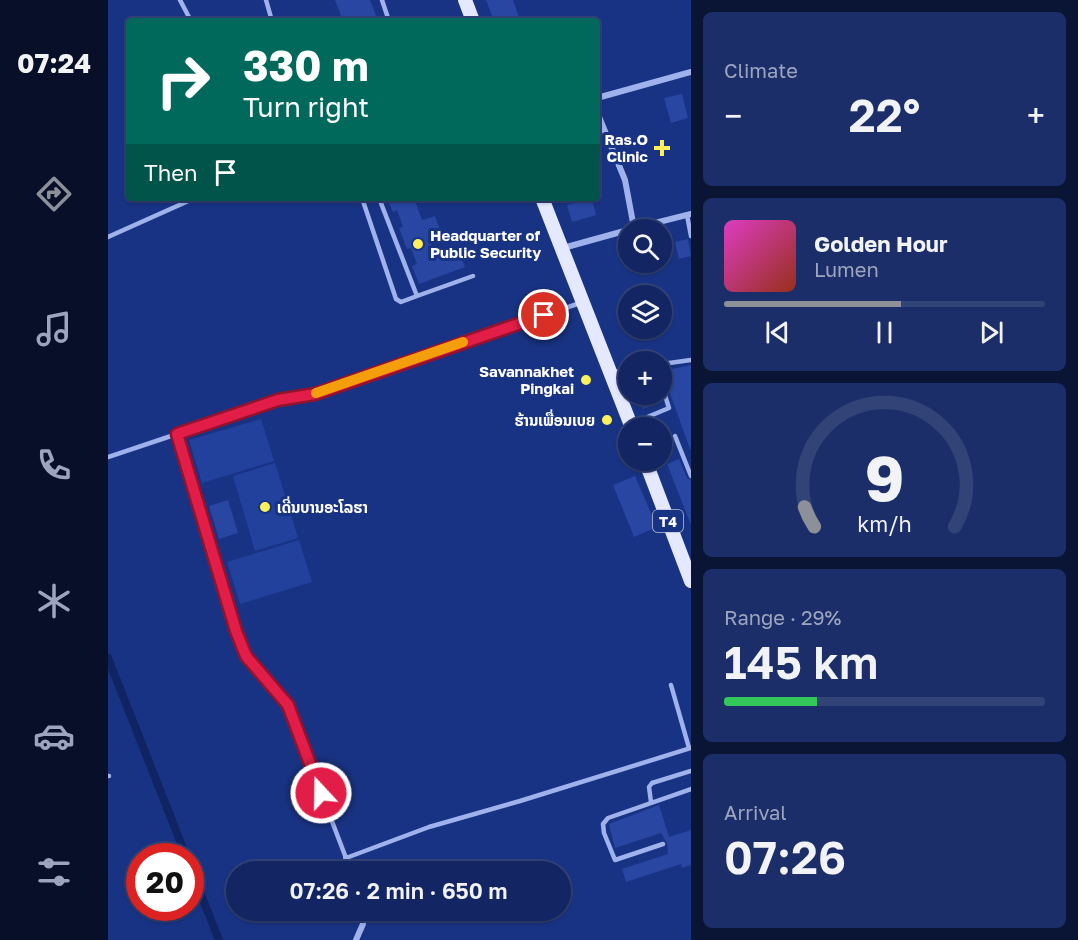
<!DOCTYPE html>
<meta charset="utf-8">
<style>
body{margin:0;font-family:"Golos Text","Noto Sans Lao",sans-serif;background:#1c2e69;color:#f1f3f6;height:100vh;display:flex;flex-direction:column;font-size:22px;white-space:nowrap}
*{box-sizing:border-box;margin:0}
p{font-size:20px;color:#9da5be}
.icon{flex:none;width:33px;height:33px;fill:none;stroke:currentColor;stroke-width:2;stroke-linecap:round;stroke-linejoin:round}
.map{position:relative;flex:1;overflow:hidden}
.sheet{display:flex;flex-direction:column;gap:12px;padding:12px;background:#0a1536;width:387px}
.sheet>*{flex:none}
.top-card{position:absolute;left:18px;top:18px;width:474px;height:183px;border-radius:6px;box-shadow:0 2px 4px #0004,0 0 0 2px #324378;background:#00695c;color:#fff;overflow:hidden}
.fabs{position:absolute;left:510px;top:219px;display:grid;gap:12px}
.fabs a{display:grid;place-items:center;width:54px;height:54px;border-radius:50%;background:#132663;box-shadow:0 2px 4px #0004,0 0 0 2px #324378;font-size:30px}
.speed{position:absolute;left:18px;top:843px;display:flex;gap:12px;font-size:30px;font-weight:700;text-align:center}
.speed>*{display:grid;place-content:center;width:78px;height:78px;border-radius:50%;background:#132663;box-shadow:0 2px 4px #0004,0 0 0 2px #324378;line-height:1}
.speed .limit{border:9px solid #d22;background:#fff;color:#111}
.pin{position:absolute;display:grid;place-items:center;width:51px;height:51px;color:#fff;margin:-26px;border:3px solid #fff;border-radius:50%;box-shadow:0 2px 6px #0007}
.me{position:absolute;width:66px;margin:-33px;rotate:339deg;stroke-linejoin:round;filter:drop-shadow(0 0 4px #0008)}
.turn{display:flex;align-items:center;gap:21px;height:126px;padding:0 18px;font-size:27px}
.turn .icon{width:78px;height:78px;stroke-width:2.5}
.turn b{display:block;font-size:42px;line-height:51px}
.then{display:flex;align-items:center;height:57px;padding:0 18px;background:#0003;gap:12px;font-size:22px}
.big{font-size:45px;font-weight:600;line-height:1.1}
.sheet .tile{flex:1;display:flex;flex-direction:column;justify-content:center;gap:9px;min-width:0;padding:0 21px;border-radius:9px;background:#1c2e69}
.sheet .dial{align-items:center;gap:0}
.dial svg{height:156px;overflow:visible;fill:none;stroke:#324378;stroke-width:7;stroke-linecap:round;text-anchor:middle}
.dial text{fill:#f1f3f6;stroke:none}
.song{display:flex;align-items:center;gap:18px}
.cover{width:72px;height:72px;border-radius:9px;background:linear-gradient(135deg,hsl(310 70% 55%),hsl(10 70% 35%))}
.played{height:6px;border-radius:3px;background:linear-gradient(90deg,#8c9099 55%,#324378 55%)}
.keys{display:flex;justify-content:space-around;direction:ltr}
.heat{display:flex;justify-content:space-between;align-items:center;font-size:33px;direction:ltr}
.charge{height:9px;border-radius:4px;background:linear-gradient(90deg,#34c759 29%,#324378 0)}
.trip{position:absolute;left:118px;top:861px;width:345px;height:60px;border-radius:30px;background:#132663;box-shadow:0 2px 4px #0004,0 0 0 2px #324378;font-weight:600;line-height:60px;text-align:center}
main{display:flex;flex:1;min-height:0}
.dock{display:flex;flex-direction:column;width:108px;justify-content:space-around;align-items:center;background:#080f28;color:#9da5be}
.dock .icon{width:42px;height:42px}
.dock .selected{color:#8c9099}
.dock b{font-size:27px;color:#f1f3f6}
.map>svg:first-child{display:block}
</style>
<main>
<nav class="dock">
<b>07:24</b>
<svg class="icon selected" aria-label="directions" viewBox="0 0 24 24"><path d="M12 3l9 9-9 9-9-9zM9 14v-3h6M13 9l2 2-2 2"/></svg>
<svg class="icon" aria-label="music" viewBox="0 0 24 24"><path d="M9 18V5l10-2v13"/><circle cx="6" cy="18" r="3"/><circle cx="16" cy="16" r="3"/></svg>
<svg class="icon" aria-label="phone" viewBox="0 0 24 24"><path d="M5 4h4l2 5-3 2q2 4 5 5l2-3 5 2v4C11 20 4 13 5 4z"/></svg>
<svg class="icon" aria-label="climate" viewBox="0 0 24 24"><path d="M12 3v18M4 7l16 10M4 17L20 7"/></svg>
<svg class="icon" aria-label="car" viewBox="0 0 24 24"><path d="M5 17H2v-5l4-1 3-4h7l3 4 3 1v5h-3M9 17h6M6 11h13"/><circle cx="7" cy="17" r="2"/><circle cx="17" cy="17" r="2"/></svg>
<svg class="icon" aria-label="filters" viewBox="0 0 24 24"><path d="M4 7h16M4 17h16"/><circle cx="9" cy="7" r="2"/><circle cx="15" cy="17" r="2"/></svg>
</nav>
<div class="map">
<svg width="583" height="940" viewBox="0 0 583 940">
<rect width="100%" height="100%" fill="#193384"/>
<!-- green -->
<path fill="#22419d" d="M153,419L166,461L94,483L81,440Z
M167,463L190,538L147,551L125,476Z
M191,540L204,582L132,604L119,562Z"/>
<g fill="none" stroke-linecap="round" stroke-linejoin="round">
<!-- canal -->
<path stroke="#102362" stroke-width="8" d="M0,658L78,856
M82,867L111,940"/>
</g>
<!-- building -->
<path fill="#2846a2" d="M227,0H262L270,21H235Z
M378,0H405L412,21H386Z
M574,94L580,118L563,123L556,98Z
M279,198H306L314,220L327,216L334,235L322,240L328,257L350,248L357,267L311,284L304,266L309,264L303,248L299,249L291,228L295,227L289,210L285,212Z
M484,198L488,215L464,222L459,205Z
M580,239L583,256L571,259L567,242Z
M583,365V449H582L554,371Z
M529,394H552L554,402L535,409Z
M571,459L579,478L583,480V525L559,464Z
M527,476L549,527L526,537L505,485Z
M120,500L130,533L111,539L101,506Z
M551,805L561,837L583,830V865L574,868L573,864L518,882L514,869L560,854L559,843L553,833L507,848L501,824Z"/>
<g fill="none" stroke-linecap="round" stroke-linejoin="round">
<!-- lane -->
<path stroke="#9fb2ec" stroke-width="4.5" d="M72,0L83,21
M158,0L164,21
M274,0L281,21
M254,198L288,299L293,302L309,296
M271,198L309,296L365,276
M579,215L583,236
M0,237L87,198
M472,303L208,394L170,400L69,434L128,631L138,656L180,706L238,858L321,827L412,801L583,748
M554,364L583,360
M505,372L520,370
M525,423L561,408L554,386
M567,436L583,476
M0,457L69,434
M563,685L581,748
M0,776H1
M543,802L541,787L544,783L583,771
M555,844L507,860L496,833L495,824L500,818L583,789"/>
<!-- street -->
<path stroke="#9fb2ec" stroke-width="6" d="M489,98L583,72
M489,112L517,180L526,228
M523,229L583,214
M455,248L520,230
M238,858L242,872
M248,940L255,924V910"/>
<!-- primary -->
<path stroke="#e4e9ff" stroke-width="14" d="M357,0L365,21
M434,198L524,428
M537,460L583,581"/>
</g>
<g fill="none" stroke-linecap="round" stroke-linejoin="round">
<defs>
<path id="route" d="M213,793L180,705L138,656L128,631L69,434L170,400L207,394L436,315"/>
</defs>
<!-- route casing -->
<use href="#route" stroke="#92132f" stroke-width="15"/>
<!-- route -->
<use href="#route" stroke="#e11d48" stroke-width="10"/>
<!-- slow -->
<path stroke="#f59e0b" stroke-width="10" d="M208,393L355,342"/>
</g>
<!-- markers -->
<g fill="#fef05a" stroke="#193384" stroke-width="2">
<path d="M551 139h6v6h6v6h-6v6h-6v-6h-6v-6h6z"/>
<circle cx="310" cy="244" r="6"/>
<circle cx="478" cy="380" r="6"/>
<circle cx="499" cy="420" r="6"/>
<circle cx="157" cy="507" r="6"/>
</g>
<g text-anchor="middle" dominant-baseline="central" stroke-width="6" stroke-linejoin="round" paint-order="stroke">
<!-- shield labels -->
<rect fill="#193384" stroke="#bac2da" stroke-width="1.5" x="545" y="510" width="30" height="22" rx="4.5"/>
<g font-size="14" font-weight="bold" fill="#fff">
<text x="560" y="521">T4</text>
</g>
<!-- poi labels -->
<g font-size="15" font-weight="bold" fill="#fff" stroke="#193384" text-anchor="end">
<text x="540" y="139">Ras.O<tspan x="540" dy="17">Clinic</tspan></text>
<text x="322" y="235" text-anchor="start">Headquarter of<tspan x="322" dy="17">Public Security</tspan></text>
<text x="466" y="371">Savannakhet<tspan x="466" dy="17">Pingkai</tspan></text>
<text x="487" y="420">ຮ້ານເພື່ອນເບຍ</text>
<text x="169" y="507" text-anchor="start">ເດີ່ນບານອະໂລຮາ</text>
</g>
</g>
</svg>
<div class="fabs">
<a><svg class="icon" aria-label="search" viewBox="0 0 24 24"><circle cx="10" cy="10" r="6"/><path d="M15 15l6 6"/></svg></a>
<a><svg class="icon" aria-label="layers" viewBox="0 0 24 24"><path d="M12 4l9 5-9 5-9-5zM3 14l9 5 9-5"/></svg></a>
<a>+</a>
<a>−</a>
</div>
<div class="speed"><div class="limit">20</div></div>
<div class="pin" style="left:436px;top:315px;background:#d93025"><svg class="icon" aria-label="arrive" viewBox="0 0 24 24"><path d="M6 21V4h12l-3 4 3 4H6"/></svg></div>
<svg class="me" style="left:213px;top:793px" viewBox="-20 -20 40 40"><circle r="17" fill="#e11d48" stroke="#fff" stroke-width="3"/><path d="M0-11L8 9 0 5-8 9z" fill="#fff"/></svg>
<div class="trip">07:26 · 2 min · 650 m</div>
<div class="top-card">
<div class="turn"><svg class="icon" aria-label="right" viewBox="0 0 24 24"><path d="M7 20v-9h11M14 6l5 5-5 5"/></svg><div><b>330 m</b>Turn right</div></div>
<div class="then">Then<svg class="icon" aria-label="arrive" viewBox="0 0 24 24"><path d="M6 21V4h12l-3 4 3 4H6"/></svg></div>
</div>
</div>
<section class="sheet">
<div class="tile"><p>Climate</p>
<div class="heat"><a>−</a><b class="big">22°</b><a>+</a></div>
</div>
<div class="tile">
<div class="song"><i class="cover"></i><div><b>Golden Hour</b><p>Lumen</p></div></div>
<div class="played"></div>
<div class="keys"><svg class="icon" aria-label="previous" viewBox="0 0 24 24"><path d="M18 5L8 12l10 7zM5 5v14"/></svg><svg class="icon" aria-label="pause" viewBox="0 0 24 24"><path d="M8 5v14M16 5v14"/></svg><svg class="icon" aria-label="next" viewBox="0 0 24 24"><path d="M6 5l10 7-10 7zM19 5v14"/></svg></div>
</div>
<div class="tile dial"><svg viewBox="0 0 100 80">
<path d="M14 69A42 42 0 1 1 86 69"/>
<path d="M14 69A42 42 0 0 1 9 59" stroke="#8c9099"/>
<text x="50" y="56" font-size="32" font-weight="700">9</text>
<text x="50" y="72" font-size="11">km/h</text>
</svg></div>
<div class="tile"><p>Range · 29%</p><b class="big">145 km</b><div class="charge"></div></div>
<div class="tile"><p>Arrival</p><b class="big">07:26</b></div>
</section>
</main>
